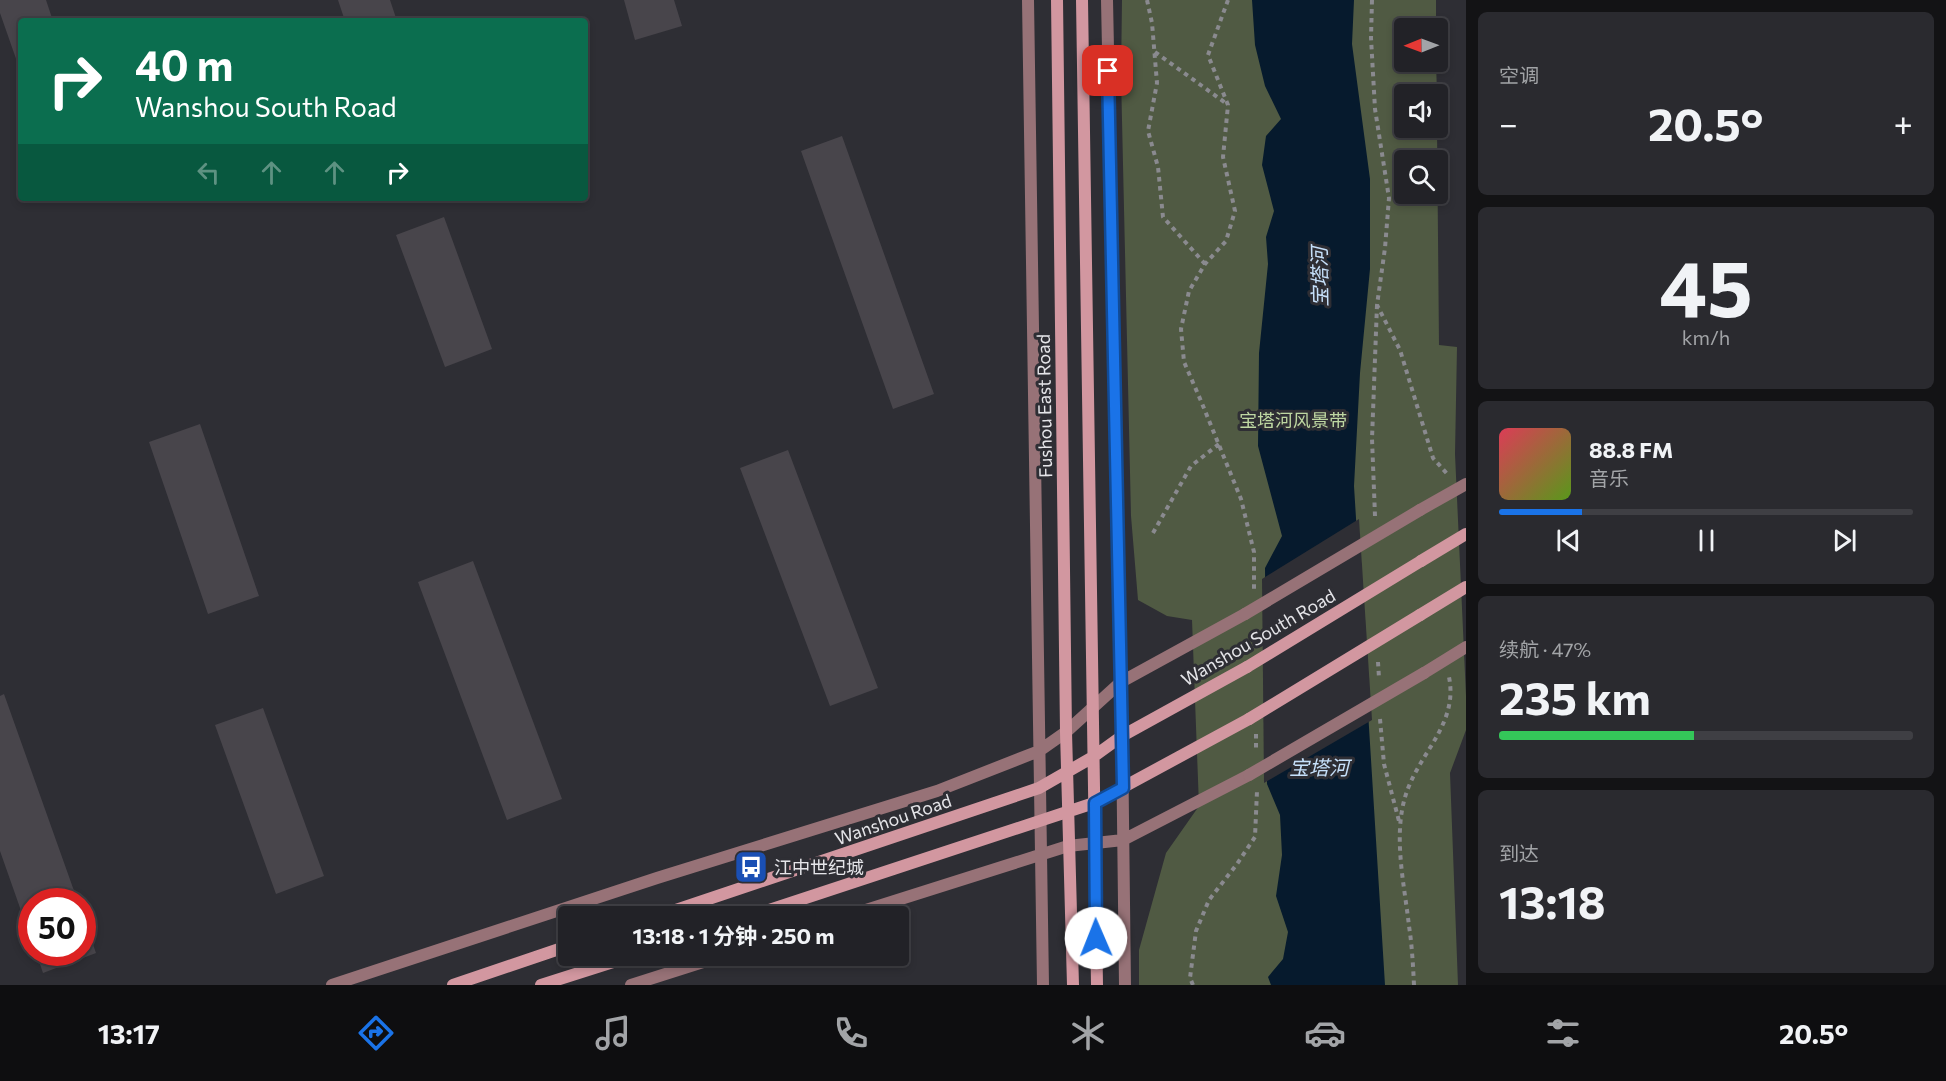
<!DOCTYPE html>
<html lang="zh">
<meta charset="utf-8">
<style>
body{margin:0;font-family:Commissioner,"Noto Sans SC",sans-serif;background:#2a2a2f;color:#f1f3f6;height:100vh;display:flex;flex-direction:column;font-size:22px;white-space:nowrap}
*{box-sizing:border-box;margin:0}
p{font-size:20px;color:#a2a4a7}
.icon{flex:none;width:33px;height:33px;fill:none;stroke:currentColor;stroke-width:2;stroke-linecap:round;stroke-linejoin:round}
.map{position:relative;flex:1;overflow:hidden}
.drawer{display:flex;flex-direction:column;gap:12px;padding:12px;background:#131315;width:480px}
.drawer>*{flex:none}
.banner{position:absolute;left:18px;top:18px;width:570px;height:183px;border-radius:6px;box-shadow:0 3px 9px #0003,0 0 0 2px #3f3f44;background:#0b6e4f;color:#fff;overflow:hidden}
.needle{width:39px;rotate:269deg}
.fabs{position:absolute;left:1394px;top:18px;display:grid;gap:12px}
.fabs a{display:grid;place-items:center;width:54px;height:54px;border-radius:6px;background:#222227;box-shadow:0 3px 9px #0003,0 0 0 2px #3f3f44;font-size:30px}
.speed{position:absolute;left:18px;top:888px;display:flex;gap:12px;font-size:30px;font-weight:700;text-align:center}
.speed>*{display:grid;place-content:center;width:78px;height:78px;border-radius:50%;background:#222227;box-shadow:0 3px 9px #0003,0 0 0 2px #3f3f44;line-height:1}
.speed .limit{border:9px solid #d22;background:#fff;color:#111}
.pin{position:absolute;display:grid;place-items:center;width:51px;height:51px;color:#fff;margin:-26px;border-radius:12px;box-shadow:0 3px 9px #0006}
.me{position:absolute;width:66px;margin:-33px;rotate:359deg;stroke-linejoin:round;filter:drop-shadow(0 0 4px #0008)}
.turn{display:flex;align-items:center;gap:21px;height:126px;padding:0 18px;font-size:27px}
.turn .icon{width:78px;height:78px;stroke-width:2.5}
.turn b{display:block;font-size:42px;line-height:51px}
.lanes{display:flex;align-items:center;height:57px;padding:0 18px;background:#0003;justify-content:center;gap:30px;direction:ltr}
.lanes .off{opacity:.35}
.big{font-size:45px;font-weight:700;line-height:1.1}
.drawer .card{flex:1;display:flex;flex-direction:column;justify-content:center;gap:9px;min-width:0;padding:0 21px;border-radius:9px;background:#2a2a2f}
.drawer .dial{align-items:center;gap:0}
.dial b{font-size:78px;line-height:1}
.song{display:flex;align-items:center;gap:18px}
.cover{width:72px;height:72px;border-radius:9px;background:linear-gradient(135deg,hsl(350 70% 55%),hsl(90 70% 35%))}
.played{height:6px;border-radius:3px;background:linear-gradient(90deg,#1a73e8 20%,#3f3f44 20%)}
.keys{display:flex;justify-content:space-around;direction:ltr}
.heat{display:flex;justify-content:space-between;align-items:center;font-size:33px;direction:ltr}
.charge{height:9px;border-radius:4px;background:linear-gradient(90deg,#34c759 47%,#3f3f44 0)}
.trip{position:absolute;left:558px;top:906px;width:351px;height:60px;border-radius:6px;background:#222227;box-shadow:0 3px 9px #0003,0 0 0 2px #3f3f44;font-weight:700;line-height:60px;text-align:center}
.tabs{display:flex;height:96px;justify-content:space-around;align-items:center;background:#0e0e10;color:#a2a4a7}
.tabs .icon{width:42px;height:42px}
.tabs .current{color:#1a73e8}
.tabs b{font-size:27px;color:#f1f3f6}
main{display:flex;flex:1;min-height:0}
.map>svg:first-child{display:block}
</style>
<main>
<div class="map">
<svg width="1466" height="985" viewBox="0 0 1466 985">
<rect width="100%" height="100%" fill="#2e2e34"/>
<!-- green -->
<path fill="#505a43" fill-rule="evenodd" d="M1122,0H1436V28H1404V62H1436L1437,94H1404V128H1437L1439,345L1457,347L1455,454L1466,696V730L1450,773L1458,985H1139V950L1166,853L1199,806L1192,620L1167,616L1138,600L1131,516L1121,76ZM1404,160H1437V194H1404Z"/>
<!-- water -->
<path fill="#061a2d" d="M1252,0H1354L1352,44L1370,179V269L1360,373L1354,486L1385,985H1271L1268,977L1283,959L1288,932L1276,896L1282,855L1280,815L1267,784L1265,568L1282,536L1258,446L1259,353L1268,264L1266,237L1274,211L1262,165L1266,136L1281,119L1265,86L1255,45Z"/>
<!-- pier -->
<path fill="#2e2e34" d="M1359,519L1372,720L1264,783L1262,579Z"/>
<!-- building -->
<path fill="#48454b" d="M0,0H46L53,21H21V73L0,13Z
M338,0H390L397,21H345Z
M624,0H674L682,26L635,40Z
M842,136L934,394L893,409L801,151Z
M444,217L492,349L445,367L396,235Z
M200,424L259,596L208,614L149,442Z
M788,450L878,688L830,706L740,468Z
M473,561L562,799L507,820L418,582Z
M4,694L78,902H32L31,939L0,851V696Z
M263,708L324,876L276,894L215,725Z
M83,915L96,953L43,973L36,952H82Z"/>
<g fill="none" stroke-linecap="round" stroke-linejoin="round">
<!-- path -->
<path stroke="#8a8a8f" stroke-width="4" stroke-dasharray="4.5 4.5" stroke-linecap="butt" d="M1147,0L1152,23L1157,83L1148,131L1158,167L1163,217L1205,264
M1228,0L1208,55L1228,105L1223,157L1235,211L1226,241L1205,264L1189,291L1181,329L1184,362L1201,401L1241,499L1254,552V589
M1372,0L1371,38L1375,109L1389,198L1385,248L1377,305L1400,350L1433,458L1449,476
M1155,52L1227,104
M1375,516L1372,439L1377,305
M1153,533L1191,466L1219,444
M1378,662L1379,678
M1380,719L1384,764L1399,821
M1256,734V751
M1193,985L1190,978L1196,931L1209,900L1237,864L1255,837L1257,791
M1414,985C1413,965 1412,945 1409,926C1404,881 1391,829 1409,786C1424,749 1458,721 1449,677"/>
<!-- street -->
<path stroke="#977277" stroke-width="12" d="M1028,0L1043,985
M1107,0L1122,736L1125,985
M1420,510L1466,484
M1424,673L1466,647
M847,916L1068,846L1123,840L1249,775
M332,985L657,878L937,791L1039,751L1066,732L1121,682L1245,614
M631,985L722,956"/>
<!-- secondary -->
<path stroke="#d297a0" stroke-width="12" d="M1057,0L1066,732L1073,985
M1082,0L1097,985
M1421,561L1466,534
M1420,615L1466,587
M658,916L1039,788L1093,757L1122,736L1247,667
M751,916L1094,803L1249,719
M453,985L568,946
M541,985L632,956"/>
<!-- street-bridge -->
<path stroke="#977277" stroke-width="12" d="M1245,614L1420,510
M1249,775L1424,673"/>
<!-- secondary-bridge -->
<path stroke="#d297a0" stroke-width="12" d="M1247,667L1421,561
M1249,719L1420,615"/>
</g>
<g fill="none" stroke-linecap="round" stroke-linejoin="round">
<defs>
<path id="route" d="M1096,938L1095,803L1123,788L1108,71"/>
</defs>
<!-- route casing -->
<use href="#route" stroke="#114b97" stroke-width="15"/>
<!-- route -->
<use href="#route" stroke="#1a73e8" stroke-width="10"/>
</g>
<!-- icons -->
<defs>
<symbol id="bus-square" viewBox="-11 -11 22 22"><rect x="-9" y="-9" width="18" height="18" rx="4" fill="#1a4fb4" stroke="#2e2e34"/><path d="M-5-6H5V4H4V6H2V4H-2V6H-4V4H-5ZM-3.5-4V0h7V-4ZM-3.5 1.2v1.5H-2V1.2ZM2 1.2v1.5H3.5V1.2Z" fill="#fff"/></symbol>
</defs>
<g fill-rule="evenodd">
<use href="#bus-square" x="732" y="848" width="38" height="38"/>
</g>
<g text-anchor="middle" dominant-baseline="central" stroke-width="6" stroke-linejoin="round" paint-order="stroke">
<!-- street labels -->
<g font-size="18" fill="#e5e5e9" stroke="#2e2e34">
<text transform="translate(1044 406) rotate(-91)">Fushou East Road</text>
<text transform="translate(1258 637) rotate(-30)">Wanshou South Road</text>
<text transform="translate(893 819) rotate(-19)">Wanshou Road</text>
</g>
<!-- park labels -->
<g font-size="18" fill="#bed7a2" stroke="#2e2e34">
<text x="1293" y="420">宝塔河风景带</text>
</g>
<!-- poi labels -->
<g font-size="18" fill="#e5e5e9" stroke="#2e2e34" text-anchor="start">
<text x="774" y="867">江中世纪城</text>
</g>
<!-- water labels -->
<g font-size="20" font-style="italic" fill="#c6e0fa" stroke="#2e2e34">
<text transform="translate(1319 277) rotate(-91)">宝塔河</text>
<text x="1319" y="767">宝塔河</text>
</g>
</g>
</svg>
<div class="fabs">
<a><svg class="needle" viewBox="-14 -14 28 28"><path d="M0-13l5 13h-10z" fill="#e53935"/><path d="M0 13l5-13h-10z" fill="#a2a4a7"/></svg></a>
<a><svg class="icon" aria-label="sound" viewBox="0 0 24 24"><path d="M4 9h4l5-4v14l-5-4H4zM17 9q2 3 0 6"/></svg></a>
<a><svg class="icon" aria-label="search" viewBox="0 0 24 24"><circle cx="10" cy="10" r="6"/><path d="M15 15l6 6"/></svg></a>
</div>
<div class="speed"><div class="limit">50</div></div>
<div class="pin" style="left:1108px;top:71px;background:#d93025"><svg class="icon" aria-label="arrive" viewBox="0 0 24 24"><path d="M6 21V4h12l-3 4 3 4H6"/></svg></div>
<svg class="me" style="left:1096px;top:938px" viewBox="-20 -20 40 40"><circle r="19" fill="#fff"/><path d="M0-13L10 11 0 6-10 11z" fill="#1a73e8"/></svg>
<div class="trip">13:18 · 1 分钟 · 250 m</div>
<div class="banner">
<div class="turn"><svg class="icon" aria-label="right" viewBox="0 0 24 24"><path d="M7 20v-9h11M14 6l5 5-5 5"/></svg><div><b>40 m</b>Wanshou South Road</div></div>
<div class="lanes"><svg class="icon off" aria-label="left" viewBox="0 0 24 24"><path d="M17 20v-9H6M10 6l-5 5 5 5"/></svg><svg class="icon off" aria-label="ahead" viewBox="0 0 24 24"><path d="M12 20V5M6 11l6-6 6 6"/></svg><svg class="icon off" aria-label="ahead" viewBox="0 0 24 24"><path d="M12 20V5M6 11l6-6 6 6"/></svg><svg class="icon" aria-label="right" viewBox="0 0 24 24"><path d="M7 20v-9h11M14 6l5 5-5 5"/></svg></div>
</div>
</div>
<section class="drawer">
<div class="card"><p>空调</p>
<div class="heat"><a>−</a><b class="big">20.5°</b><a>+</a></div>
</div>
<div class="card dial"><b>45</b><p>km/h</p></div>
<div class="card">
<div class="song"><i class="cover"></i><div><b>88.8 FM</b><p>音乐</p></div></div>
<div class="played"></div>
<div class="keys"><svg class="icon" aria-label="previous" viewBox="0 0 24 24"><path d="M18 5L8 12l10 7zM5 5v14"/></svg><svg class="icon" aria-label="pause" viewBox="0 0 24 24"><path d="M8 5v14M16 5v14"/></svg><svg class="icon" aria-label="next" viewBox="0 0 24 24"><path d="M6 5l10 7-10 7zM19 5v14"/></svg></div>
</div>
<div class="card"><p>续航 · 47%</p><b class="big">235 km</b><div class="charge"></div></div>
<div class="card"><p>到达</p><b class="big">13:18</b></div>
</section>
</main>
<nav class="tabs">
<b>13:17</b>
<svg class="icon current" aria-label="directions" viewBox="0 0 24 24"><path d="M12 3l9 9-9 9-9-9zM9 14v-3h6M13 9l2 2-2 2"/></svg>
<svg class="icon" aria-label="music" viewBox="0 0 24 24"><path d="M9 18V5l10-2v13"/><circle cx="6" cy="18" r="3"/><circle cx="16" cy="16" r="3"/></svg>
<svg class="icon" aria-label="phone" viewBox="0 0 24 24"><path d="M5 4h4l2 5-3 2q2 4 5 5l2-3 5 2v4C11 20 4 13 5 4z"/></svg>
<svg class="icon" aria-label="climate" viewBox="0 0 24 24"><path d="M12 3v18M4 7l16 10M4 17L20 7"/></svg>
<svg class="icon" aria-label="car" viewBox="0 0 24 24"><path d="M5 17H2v-5l4-1 3-4h7l3 4 3 1v5h-3M9 17h6M6 11h13"/><circle cx="7" cy="17" r="2"/><circle cx="17" cy="17" r="2"/></svg>
<svg class="icon" aria-label="filters" viewBox="0 0 24 24"><path d="M4 7h16M4 17h16"/><circle cx="9" cy="7" r="2"/><circle cx="15" cy="17" r="2"/></svg>
<b>20.5°</b>
</nav>
